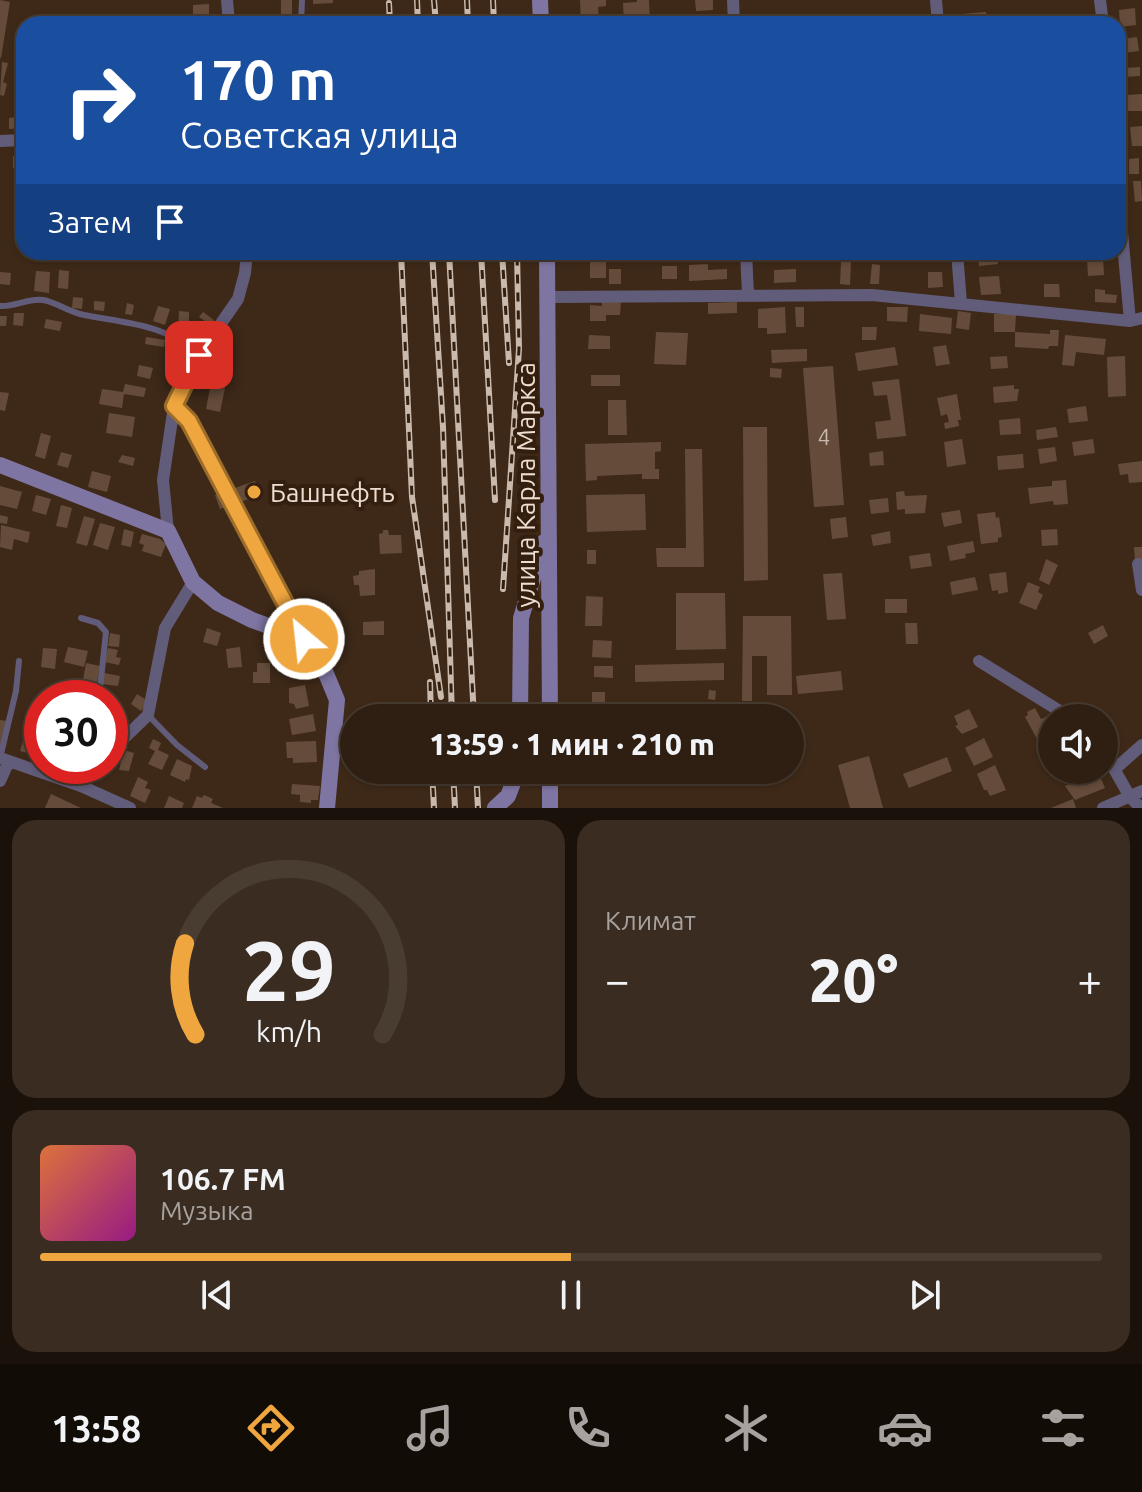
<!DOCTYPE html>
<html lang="ru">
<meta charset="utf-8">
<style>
body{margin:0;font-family:Ubuntu,sans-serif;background:#3a2c20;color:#f1f3f6;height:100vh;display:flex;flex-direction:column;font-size:30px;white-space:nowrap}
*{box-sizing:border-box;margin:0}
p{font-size:26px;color:#a7a29f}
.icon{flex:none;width:44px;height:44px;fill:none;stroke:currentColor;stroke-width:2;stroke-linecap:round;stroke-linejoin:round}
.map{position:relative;height:808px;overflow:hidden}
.side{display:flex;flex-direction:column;gap:12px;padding:12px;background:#19110a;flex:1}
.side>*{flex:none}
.top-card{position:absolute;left:16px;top:16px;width:1110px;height:244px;border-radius:24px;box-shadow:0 2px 6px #0004,0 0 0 2px #493d32;background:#1a4fa0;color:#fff;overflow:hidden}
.tools{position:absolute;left:1038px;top:704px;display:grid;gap:16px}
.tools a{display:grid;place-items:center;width:80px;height:80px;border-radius:50%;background:#2e1f12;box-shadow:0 2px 6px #0004,0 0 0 2px #493d32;font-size:40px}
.speed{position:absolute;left:24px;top:680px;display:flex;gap:16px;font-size:40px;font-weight:700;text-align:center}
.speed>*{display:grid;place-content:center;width:104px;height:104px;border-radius:50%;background:#2e1f12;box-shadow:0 2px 6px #0004,0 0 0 2px #493d32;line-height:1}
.speed .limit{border:12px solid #d22;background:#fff;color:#111}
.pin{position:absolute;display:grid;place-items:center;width:68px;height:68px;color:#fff;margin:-34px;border-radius:16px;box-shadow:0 4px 12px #0006}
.me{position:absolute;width:88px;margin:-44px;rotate:332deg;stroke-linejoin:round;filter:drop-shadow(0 0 6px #0008)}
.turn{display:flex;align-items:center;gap:28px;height:168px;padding:0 32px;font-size:36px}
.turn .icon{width:104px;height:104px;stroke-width:2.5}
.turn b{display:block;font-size:56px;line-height:68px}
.then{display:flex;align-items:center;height:76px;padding:0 32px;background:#0003;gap:16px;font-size:30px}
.big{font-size:60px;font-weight:800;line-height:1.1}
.side .widget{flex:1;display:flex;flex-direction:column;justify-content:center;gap:12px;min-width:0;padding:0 28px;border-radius:24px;background:#3a2c20}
.side .dial{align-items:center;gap:0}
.dial svg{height:208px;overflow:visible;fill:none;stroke:#493d32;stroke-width:7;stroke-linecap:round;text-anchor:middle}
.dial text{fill:#f1f3f6;stroke:none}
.song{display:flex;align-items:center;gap:24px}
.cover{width:96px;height:96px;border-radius:12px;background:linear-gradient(135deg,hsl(20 70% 55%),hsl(310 70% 35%))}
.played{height:8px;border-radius:4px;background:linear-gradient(90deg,#f0a63f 50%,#493d32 50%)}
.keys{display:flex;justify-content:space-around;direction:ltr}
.heat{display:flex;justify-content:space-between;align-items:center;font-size:44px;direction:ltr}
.side .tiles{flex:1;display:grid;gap:12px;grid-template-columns:1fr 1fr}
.widget:last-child{grid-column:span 2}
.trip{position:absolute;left:340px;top:704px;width:464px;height:80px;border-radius:40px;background:#2e1f12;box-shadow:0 2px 6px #0004,0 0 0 2px #493d32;font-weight:800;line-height:80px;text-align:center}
.tab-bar{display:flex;height:128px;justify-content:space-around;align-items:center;background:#120c07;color:#a7a29f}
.tab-bar .icon{width:56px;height:56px}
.tab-bar .on{color:#f0a63f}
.tab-bar b{font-size:36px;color:#f1f3f6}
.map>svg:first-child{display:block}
</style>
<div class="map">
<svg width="1142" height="808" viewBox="0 0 1142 808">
<rect width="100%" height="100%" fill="#3e2918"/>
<!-- building -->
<path fill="#654c3a" d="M0,0L10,2L1,58H0Z
M281,0H292V20H281Z
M313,0H333V3L313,4Z
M580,0H606V6L598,7L599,24H581Z
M637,0H649L650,24H624L623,3L637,2Z
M695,0H713V10L696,11Z
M209,4V18L193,19V5Z
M1135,8L1136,25L1120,27L1119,10Z
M986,12L987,23L963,24L962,14Z
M333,18V24H316V19Z
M1137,37L1139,51L1124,53L1122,39Z
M2,62L8,63L3,82L7,84L4,96L0,95Z
M1140,67V76L1125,77L1124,68Z
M1142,94V111H1128L1127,95Z
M18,111H24V128L9,129V118L18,117Z
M1142,126V146H1132L1130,127Z
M13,156H24V168H13Z
M1139,158V174H1129V159Z
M1133,181H1141L1142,201L1135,202Z
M978,252H996L998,264L979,266Z
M1103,257L1104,275L1088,276L1087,258Z
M590,258H606V278H590Z
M841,262H851L850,285L840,284Z
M708,264V270L727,269V279L689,281V265Z
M872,264L880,265L879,284H870Z
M662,266H677V279H662Z
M609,269H621V284H609Z
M796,269V282L774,283V270Z
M59,270L69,271L68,289L58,288Z
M36,271L50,272L49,293L34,291Z
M0,272L11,273L10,285L0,284Z
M928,272H942L943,287L928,288Z
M999,276L1001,294L981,295L979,277Z
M1044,284H1059L1060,297H1044Z
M1095,289L1105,290V294L1117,295L1116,303L1095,302Z
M73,297L83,298L82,309L72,308Z
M94,301L105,302L104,311L94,310Z
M602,302H621L620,315H606V321H590V305L602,306Z
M737,302V313L708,314V303Z
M127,303L134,305L132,315L125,314Z
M158,306L170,309L165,325L153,321Z
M785,307L786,333L767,334V328H758V309Z
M795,307H804V327H796Z
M887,307H908L907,322L887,321Z
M179,311L189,312V324H194V335L178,334Z
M958,311L971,313L969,330L956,328Z
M203,312L214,320L211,325L199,317Z
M14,313H24L23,326L13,325Z
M920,314L952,318L951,334L919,331Z
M994,314H1016L1015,332H994Z
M0,316H7L6,326H0Z
M46,319L62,322L60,331L44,328Z
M862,327H877L876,340H862Z
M1050,330H1059L1058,346H1049L1048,349L1015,347V332L1050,334Z
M656,332L688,333L686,365L654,364Z
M589,335L610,336V349H588Z
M1065,335L1106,339L1104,355L1076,352L1074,366L1062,365Z
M146,337L165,340L164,347L145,344Z
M946,345L950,364L936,366L933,347Z
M895,347L898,365L858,371L855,353Z
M807,349V361L772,363L771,350Z
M1007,356L1008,368L991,369L990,357Z
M1125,356L1126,396L1108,397L1107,357Z
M215,362L230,364L220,412L206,409Z
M139,365L153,368L150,379L137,376Z
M833,366L844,505L814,507L803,368Z
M770,368L782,369L781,378L770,377Z
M591,375H620V386H591Z
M899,379L906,436L877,439L875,422L891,420L887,395L874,396L872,382Z
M125,384L146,388L144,397L124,394L122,408L99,404L102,389L123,392Z
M1014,385V389H1019L1017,401L994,403L993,387Z
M0,392L9,393L5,411L0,410Z
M957,394L961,420H958L959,426L945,429L944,423L949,422L947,414L941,416L937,398Z
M608,400H626L627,435H608Z
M1086,406L1088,421L1069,423L1067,409Z
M109,413L135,417L132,437L106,433Z
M1020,418L1021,434L1000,435L999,420Z
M743,427H767L768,580L744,581Z
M1056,427L1058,437L1037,440L1036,430Z
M41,433L51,436L45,459L35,456Z
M962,439L966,464L947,467L944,442Z
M1093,439L1095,453L1074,456L1072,442Z
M661,442V451L655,452V469H659V479H642V474L597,476V480L586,481L585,444Z
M1055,447L1057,461L1040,464L1038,449Z
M685,449H702L704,567H657L656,548H686Z
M883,451L884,465L870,466L869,453Z
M61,452L72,455L68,468L57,465Z
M1023,454L1024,468L998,470L997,456Z
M122,455L135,458L133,466L118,462Z
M1142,461V482L1129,483L1128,474L1120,475L1118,464Z
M92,471L111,476L107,492L88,487Z
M1066,480L1068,504L1054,505L1053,501L1030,504L1028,488L1052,486V481Z
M255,481L260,495L220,509L215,495Z
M0,486L22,492L17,509L0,505Z
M904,491L905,496L927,495L925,513L905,514V509L897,510L896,492Z
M645,494L646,530L587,532L586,495Z
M36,495L51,499L46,515L32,511Z
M888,498L889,512L871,514L869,500Z
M61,505L72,508L67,528L56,526Z
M960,510L962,523L944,527L941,513Z
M995,512L996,518L999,517L1002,537L998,538V542L981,544L977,514Z
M0,515L8,517L7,524L0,523Z
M84,516L95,519L87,546L76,543Z
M846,517L848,537L832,539L830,519Z
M100,523L115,527L108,550L93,545Z
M1,525L30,532L28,543L14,539L12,550L0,547Z
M124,529L134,532L131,547L121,545Z
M1057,529L1058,545L1042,546L1041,530Z
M383,530H388L389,535H401L402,553L380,554L379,534L383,533Z
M890,531L891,543L873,546L871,535Z
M142,534L160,539L166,544L161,557L142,551L144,545L139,543Z
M973,541L975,552L965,554L966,558L950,561L947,546Z
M1134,547H1142V561H1135Z
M587,550H596V564H587Z
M930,553L932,566L911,569L909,556Z
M1046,559L1058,565L1049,585L1039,580Z
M375,569V595L360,596L359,585H354L353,576L359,575V571Z
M1006,572L1008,592L998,594V590L992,591L989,574Z
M842,573L846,619L827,620L823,574Z
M975,577L978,590L952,595L950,582Z
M1028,582L1040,587L1038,592L1043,595L1036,610L1019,603Z
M676,593H725L726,649L676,650Z
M586,596L603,597L602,626H585Z
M885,599H907V613H885Z
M743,616H791L792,695H767V656H752V701H742Z
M384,621V635H363V622Z
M905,623H917L918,644H906Z
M1103,625L1108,636L1094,644L1088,633Z
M207,628L221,633L217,646L203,642Z
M110,633L120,635L119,647L108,646Z
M593,640L612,641L611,658L592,657Z
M68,647L88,651L84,667L64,662Z
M240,647L242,667L228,668L226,649Z
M43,648L57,649L55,669L41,667Z
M108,648L118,650L116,657L121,658L119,665L104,662Z
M86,663L100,666L97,682L83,680Z
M257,663H270V683H253V672H257Z
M724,663V680L635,682V665Z
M594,666H613V678L594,677Z
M841,671L843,690L798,694L796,676Z
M104,673L120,676L118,686L102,684Z
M305,685L309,706L296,709L294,704L289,703V688Z
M709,690L716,691L715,700L708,699Z
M592,692H605V710H592Z
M137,694L148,701L141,711L131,704Z
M110,701L118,705L117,712L110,711Z
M1035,708L1041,719L1048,716L1052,723V757L1049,758L1046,752L1040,755L1036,749L1041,746L1025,717L1028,715L1027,712Z
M969,709L978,727L962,734L955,726L958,725L954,716Z
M661,710H672V718H662Z
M313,714L316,731L292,735L289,719Z
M0,720L8,721L0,747Z
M24,737L39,741L35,755L20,751Z
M984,738L993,757L974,766L965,748Z
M153,739L161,743L158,750L169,755L162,770L148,764L155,751L149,748Z
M316,741L317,762L293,763V758H287L286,742Z
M117,748L134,753L129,771L119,770L121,762L114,760Z
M869,756L883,808H850L838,765Z
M947,757L952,771L909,788L903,774Z
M177,759L192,766L189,780L186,779L185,782L170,775Z
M995,765L1006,790L990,796L987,790H984L977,774Z
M67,766H86L85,772Z
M1098,772L1105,788L1075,800L1065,786Z
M138,777L148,782L145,788L151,790L145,803L130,796Z
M292,784L320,786L318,800H311V803L300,802V795L291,794Z
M51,794L81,808H45Z
M204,795L213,799L211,803L223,808H192L197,796L202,798Z
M169,796L184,803L182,808H164Z
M1073,799L1076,808H1051Z"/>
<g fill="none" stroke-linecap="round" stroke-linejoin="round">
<!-- lane -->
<path stroke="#615c79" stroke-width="6" d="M301,24L302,0
M0,306C15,307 28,298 43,300C56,302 69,312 84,315C125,323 167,324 199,355
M81,618L98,623L106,632L99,698
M148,715L177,745L205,767
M0,758L16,691L19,661"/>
<!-- street -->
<path stroke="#615c79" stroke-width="12" d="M227,0L229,24
M733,0L734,24
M936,0L938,24
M1100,0L1103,24
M0,141L24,140
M1118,188L1130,321
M746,252L748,294
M957,252L961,303
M549,297L872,295L1130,321L1142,318
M174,406L189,421L304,639
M168,531L163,480L174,406L199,355L238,299L245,273L247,252
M1138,564L1142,590
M979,661L1071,718
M1104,751L1130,797L1141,808
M110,752L148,715L165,628L193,582
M0,758L81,786L130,808
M1115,769L1142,745
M0,781L9,761
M81,786L95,766
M1103,808L1142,791"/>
<!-- secondary -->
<path stroke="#7e75a3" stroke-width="16" d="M540,0L541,24
M547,252L550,718
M0,465L168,531L193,582L218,603L252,620L304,639L322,664L337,700L327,808
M520,718L521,618L544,542
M550,770V808
M495,808L508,796L518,770"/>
<defs>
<path id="rail" d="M417,0L418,24
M434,0L436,24
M467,0L468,24
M493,0L494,24
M389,3L390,24
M401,252L412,497L441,697
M432,252L443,427L452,718
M449,252L474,718
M481,252L495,500
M502,252L509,363
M503,589L519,349L517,252
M430,682L431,718
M432,770L434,808
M453,770L455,808
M476,770L478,808"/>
</defs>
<!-- rail casing -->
<use href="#rail" stroke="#c9baad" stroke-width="6"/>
<!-- rail -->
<use href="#rail" stroke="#341f0e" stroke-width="3" stroke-dasharray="9" stroke-linecap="butt"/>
</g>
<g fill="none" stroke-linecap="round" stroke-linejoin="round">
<defs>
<path id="route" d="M199,355L174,406L189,421L304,639"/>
</defs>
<!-- route casing -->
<use href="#route" stroke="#9c6c29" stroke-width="20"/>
<!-- route -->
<use href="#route" stroke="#f0a63f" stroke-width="14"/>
</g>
<!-- markers -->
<circle fill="#f0a63f" stroke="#341f0e" stroke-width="3" cx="254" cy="492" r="8"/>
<g text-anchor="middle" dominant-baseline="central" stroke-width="8" stroke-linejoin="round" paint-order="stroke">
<!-- number labels -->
<g font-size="22" fill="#cabaad">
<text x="824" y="436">4</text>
</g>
<!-- street labels -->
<g font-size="26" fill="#ecded3" stroke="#341f0e">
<text transform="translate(525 485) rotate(-90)">улица Карла Маркса</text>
</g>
<!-- poi labels -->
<g font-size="26" fill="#ecded3" stroke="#341f0e" text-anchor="start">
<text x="270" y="492">Башнефть</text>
</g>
</g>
</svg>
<div class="tools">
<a><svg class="icon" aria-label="sound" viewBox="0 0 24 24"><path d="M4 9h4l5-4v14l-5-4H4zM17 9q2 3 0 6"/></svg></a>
</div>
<div class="speed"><div class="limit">30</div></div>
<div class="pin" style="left:199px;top:355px;background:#d93025"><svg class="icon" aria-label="arrive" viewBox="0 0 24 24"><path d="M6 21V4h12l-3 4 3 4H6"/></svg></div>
<svg class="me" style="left:304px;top:639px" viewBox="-20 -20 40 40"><circle r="17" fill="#f0a63f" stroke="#fff" stroke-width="3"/><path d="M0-11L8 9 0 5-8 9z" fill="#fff"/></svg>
<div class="trip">13:59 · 1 мин · 210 m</div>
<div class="top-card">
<div class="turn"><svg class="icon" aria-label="right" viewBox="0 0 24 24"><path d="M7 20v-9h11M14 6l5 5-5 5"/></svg><div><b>170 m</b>Советская улица</div></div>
<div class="then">Затем<svg class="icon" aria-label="arrive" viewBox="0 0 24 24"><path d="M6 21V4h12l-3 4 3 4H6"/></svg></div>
</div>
</div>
<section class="side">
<div class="tiles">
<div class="widget dial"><svg viewBox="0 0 100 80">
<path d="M14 69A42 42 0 1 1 86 69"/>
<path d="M14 69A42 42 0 0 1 10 34" stroke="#f0a63f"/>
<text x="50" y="56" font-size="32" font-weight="700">29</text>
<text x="50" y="72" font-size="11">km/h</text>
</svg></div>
<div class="widget"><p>Климат</p>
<div class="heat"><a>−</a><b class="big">20°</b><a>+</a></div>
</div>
<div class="widget">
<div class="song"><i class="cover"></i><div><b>106.7 FM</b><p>Музыка</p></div></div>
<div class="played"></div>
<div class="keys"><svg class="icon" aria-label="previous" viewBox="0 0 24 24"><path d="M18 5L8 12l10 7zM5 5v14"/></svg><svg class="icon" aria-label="pause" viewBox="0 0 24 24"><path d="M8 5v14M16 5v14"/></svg><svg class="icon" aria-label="next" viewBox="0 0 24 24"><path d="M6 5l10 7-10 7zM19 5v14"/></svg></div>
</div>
</div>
</section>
<nav class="tab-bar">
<b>13:58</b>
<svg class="icon on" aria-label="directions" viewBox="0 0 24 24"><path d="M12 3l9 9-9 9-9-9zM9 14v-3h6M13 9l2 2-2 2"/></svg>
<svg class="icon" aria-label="music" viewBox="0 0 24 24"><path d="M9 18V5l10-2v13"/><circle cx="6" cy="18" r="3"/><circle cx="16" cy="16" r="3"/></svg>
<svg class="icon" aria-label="phone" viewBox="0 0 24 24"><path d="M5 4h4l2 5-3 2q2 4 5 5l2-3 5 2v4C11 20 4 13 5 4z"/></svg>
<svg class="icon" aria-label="climate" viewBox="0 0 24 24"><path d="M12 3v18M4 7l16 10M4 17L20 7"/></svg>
<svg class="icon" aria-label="car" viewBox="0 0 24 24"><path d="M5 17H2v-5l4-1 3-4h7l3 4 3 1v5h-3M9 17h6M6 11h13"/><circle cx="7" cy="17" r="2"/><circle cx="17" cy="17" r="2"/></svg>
<svg class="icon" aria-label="filters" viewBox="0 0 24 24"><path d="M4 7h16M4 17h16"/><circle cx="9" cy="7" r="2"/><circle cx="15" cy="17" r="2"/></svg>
</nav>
